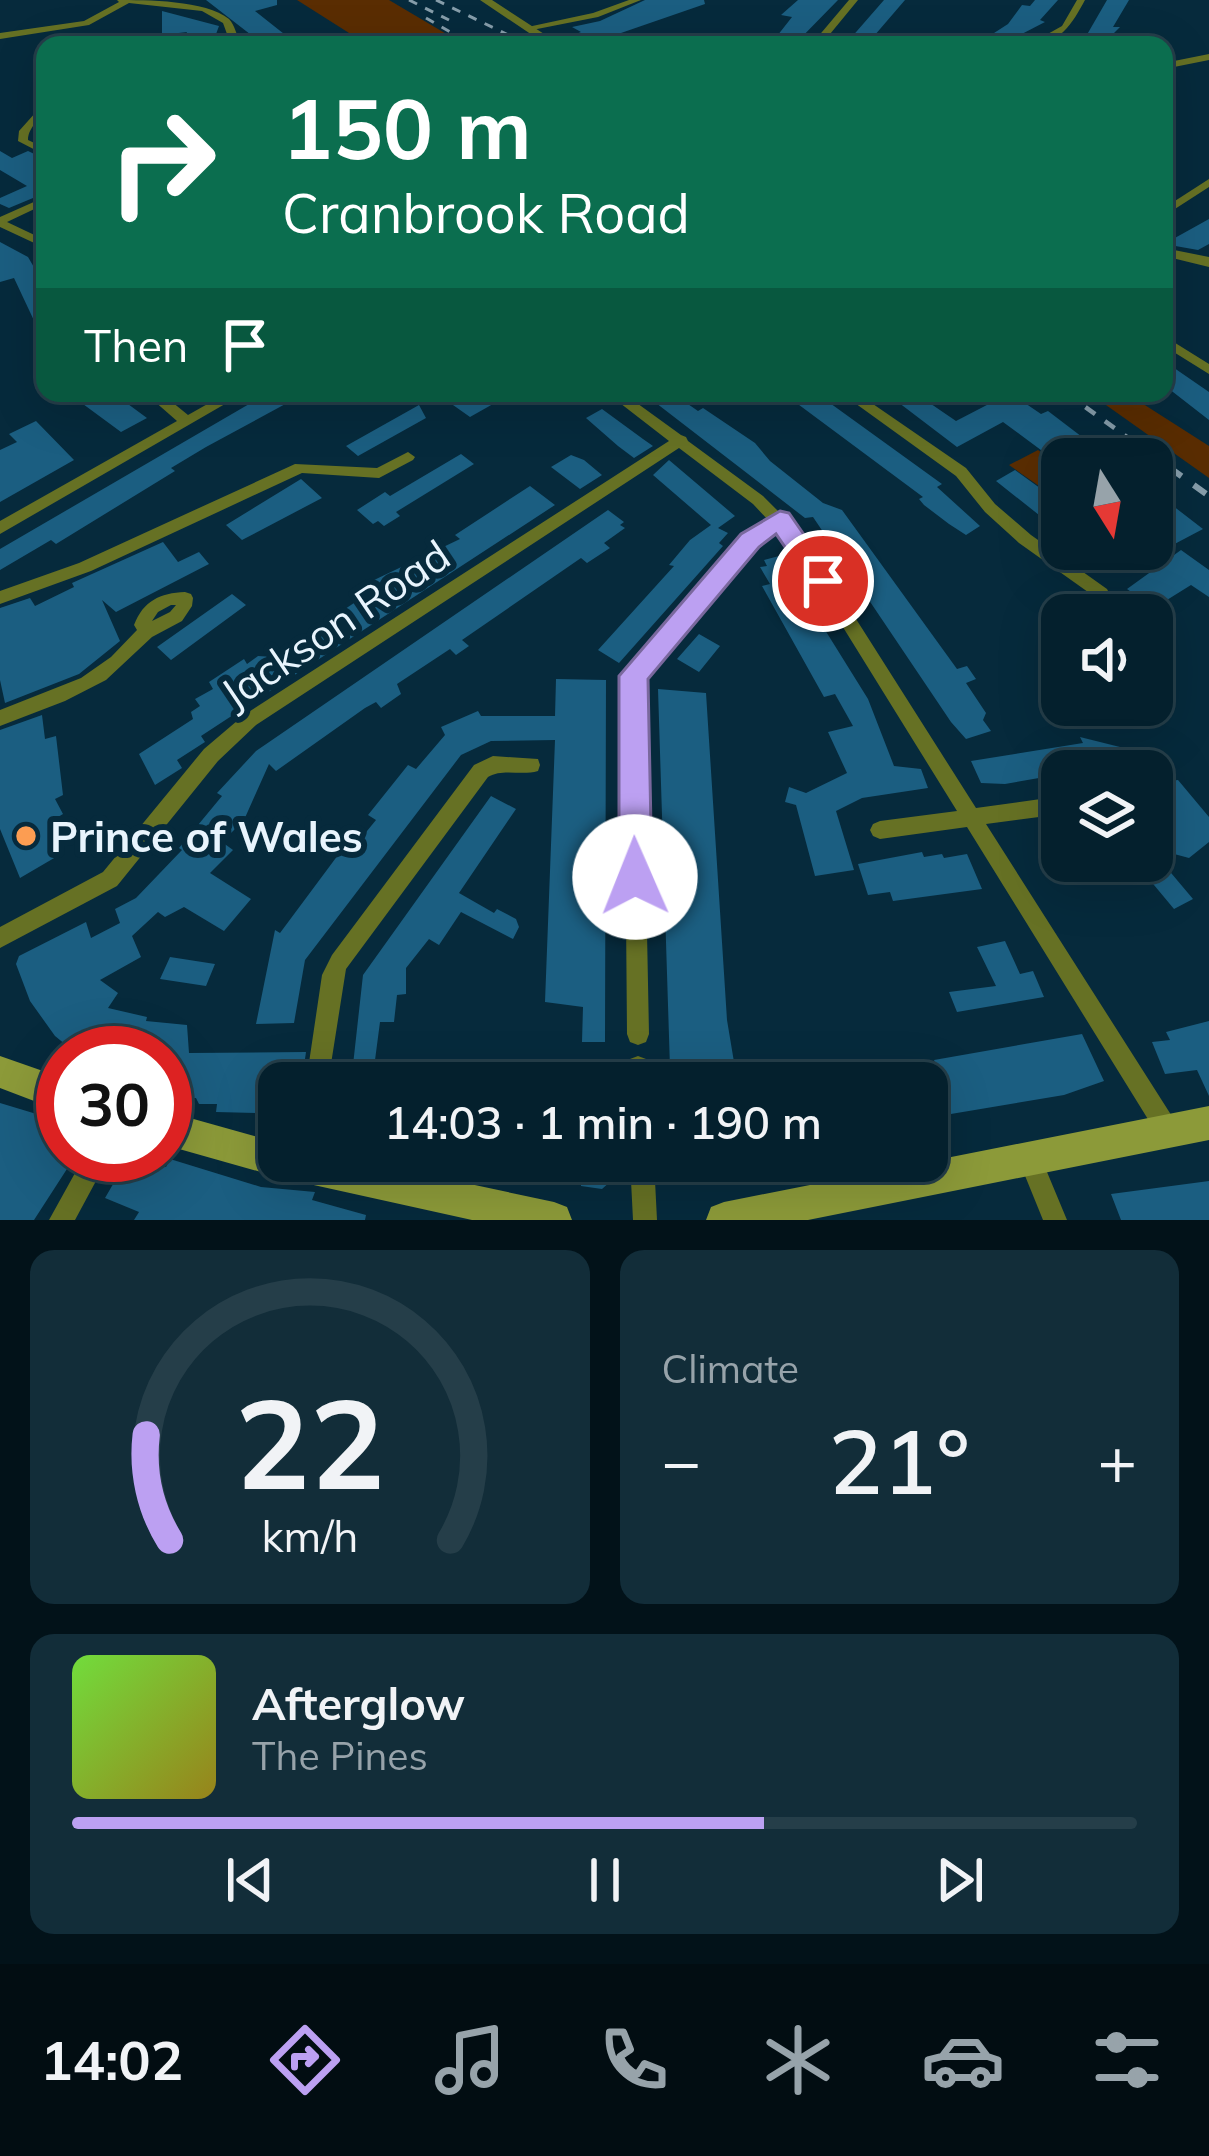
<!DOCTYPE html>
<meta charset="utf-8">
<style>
body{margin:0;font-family:Mulish,sans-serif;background:#122d39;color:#f1f3f6;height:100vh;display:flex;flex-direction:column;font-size:45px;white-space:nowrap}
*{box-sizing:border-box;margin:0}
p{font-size:39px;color:#97a3aa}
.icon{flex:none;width:66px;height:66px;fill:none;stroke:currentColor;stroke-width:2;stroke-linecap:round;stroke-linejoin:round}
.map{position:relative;height:1220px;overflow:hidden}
.panel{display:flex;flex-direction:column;gap:30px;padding:30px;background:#021219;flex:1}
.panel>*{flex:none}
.hud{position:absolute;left:36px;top:36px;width:1137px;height:366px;border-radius:24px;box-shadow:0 12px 48px #0002,0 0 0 3px #253e49;background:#0b6e4f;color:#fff;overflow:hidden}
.needle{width:78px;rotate:169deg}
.buttons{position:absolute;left:1041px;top:438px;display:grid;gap:24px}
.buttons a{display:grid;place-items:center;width:132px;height:132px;border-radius:24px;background:#04202d;box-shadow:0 12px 48px #0002,0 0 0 3px #253e49;font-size:60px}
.speed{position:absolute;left:36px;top:1026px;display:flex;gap:24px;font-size:60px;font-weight:700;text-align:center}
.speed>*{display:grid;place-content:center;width:156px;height:156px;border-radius:50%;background:#04202d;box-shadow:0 12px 48px #0002,0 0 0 3px #253e49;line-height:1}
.speed .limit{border:18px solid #d22;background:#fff;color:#111}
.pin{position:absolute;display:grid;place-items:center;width:102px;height:102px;color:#fff;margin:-51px;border:6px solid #fff;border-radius:50%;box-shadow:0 3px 12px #0007}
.me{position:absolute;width:132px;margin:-66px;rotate:359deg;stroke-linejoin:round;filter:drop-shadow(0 0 9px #0008)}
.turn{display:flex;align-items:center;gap:42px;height:252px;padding:0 48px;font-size:54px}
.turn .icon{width:156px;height:156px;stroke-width:2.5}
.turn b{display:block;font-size:84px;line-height:102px}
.then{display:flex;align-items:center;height:114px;padding:0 48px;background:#0003;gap:24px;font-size:45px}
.big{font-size:90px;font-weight:600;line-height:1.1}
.panel .widget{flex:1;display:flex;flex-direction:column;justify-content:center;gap:18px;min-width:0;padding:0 42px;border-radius:24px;background:#122d39}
.panel .dial{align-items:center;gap:0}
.dial svg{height:312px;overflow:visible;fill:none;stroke:#253e49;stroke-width:7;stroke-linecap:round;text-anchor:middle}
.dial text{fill:#f1f3f6;stroke:none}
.song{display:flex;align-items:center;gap:36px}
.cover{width:144px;height:144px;border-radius:18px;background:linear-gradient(135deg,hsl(100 70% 55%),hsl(50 70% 35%))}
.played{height:12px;border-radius:6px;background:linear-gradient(90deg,#bca0f2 65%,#253e49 65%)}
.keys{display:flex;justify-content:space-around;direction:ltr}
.heat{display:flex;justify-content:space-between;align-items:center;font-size:66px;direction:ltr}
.panel .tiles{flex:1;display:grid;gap:30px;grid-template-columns:1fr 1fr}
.widget:last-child{grid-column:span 2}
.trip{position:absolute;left:258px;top:1062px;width:690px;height:120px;border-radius:24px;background:#04202d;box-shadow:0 12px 48px #0002,0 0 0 3px #253e49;font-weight:600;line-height:120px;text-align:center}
.dock{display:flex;height:192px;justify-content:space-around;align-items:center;background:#020d12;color:#97a3aa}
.dock .icon{width:84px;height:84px}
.dock .active{color:#bca0f2}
.dock b{font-size:54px;color:#f1f3f6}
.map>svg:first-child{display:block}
</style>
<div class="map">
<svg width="1209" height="1220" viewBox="0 0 1209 1220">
<rect width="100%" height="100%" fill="#062a3c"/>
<!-- green -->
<path fill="#5a2d02" d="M297,0H389L465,45H368Z
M1089,393H1126L1209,446V478Z
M1038,450L1062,467V502L1009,465Z"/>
<!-- building -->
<path fill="#1b5e81" d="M206,0H277V5L255,11L298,45H264Z
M645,0H704L705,4L621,33L643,45H565L561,40L581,32L572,27L600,21Z
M798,0H838L794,45H770L792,17L781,15Z
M884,0H905L868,43L850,39Z
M1035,0H1058L1040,20L1045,22L1016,37L980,42L1008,24L1022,5L1030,6Z
M1107,0H1129L1113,27H1120L1102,45H1081Z
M162,11L219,26L212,45H181L187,32L162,35Z
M0,151L12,158L28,151L45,159V193L9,208L0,204V198L27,186L0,170Z
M1209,219V244L1198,250L1164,244Z
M0,242L28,257L42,281L45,344L14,278L0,282Z
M1164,361L1209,392V420L1164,385Z
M68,393H113L147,418L121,432Z
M268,393H278L289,402L206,447L171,468L175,471L56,544L51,540L0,570V549Z
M436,393H479L493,404L470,417Z
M643,393H672L698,411L703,408L755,443L770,461L823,503L842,510L957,669L967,666L976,679L966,683L986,713L983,720L991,731L966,739L951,722L813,517L805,518Z
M783,393H816L942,484L937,487L980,526L966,535L949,524L924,505L919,499L923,497Z
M886,393H915L956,421L1010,393L1041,414L1048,411L1111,459H1053L1003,422L957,447Z
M419,405L426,418L358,456L346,446Z
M602,409L643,439L653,446L634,458L618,446L586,418Z
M36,421L74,460L0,502V450L17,442L9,434Z
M461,454L474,464L396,512L400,516L384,526L378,521L373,524L357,510L385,492L390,496Z
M571,455L584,460L602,475L580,489L551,467Z
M669,460L735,516L718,528L728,533L719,543L723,546L619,663L598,650L674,566L669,565L690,540L711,525L653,475Z
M1015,470L1062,504V552L1045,539L1058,530L996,481Z
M301,479L322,498L242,540L226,525Z
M530,486L555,505L201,736L205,742L177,760L182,768L155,785L139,754L193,719L191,712L200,706L195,699L213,689L209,682L244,659L247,664L258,656L273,657L378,587L372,581L460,539L455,535Z
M1168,502L1203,529L1167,548L1152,536V510Z
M608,510L624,522L620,525L625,528L604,543L610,548L587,563L581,558L462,640L469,646L456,655L450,649L397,684L401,694L381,708L376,702L365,708L276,771L269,764L244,820L222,842L233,850L210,873L251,899L224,931L184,907L165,917L158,912L132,936L141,957L100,980L118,993L108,1008L147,1017L146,1021L187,1025L189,1053L306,1052L304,1066L287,1067L284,1083H279V1115L271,1121H256L257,1113L216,1112L217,1104H199L196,1098H165V1053H76L55,1036L30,1001L16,964L19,956L86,922L91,938L120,923L115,909L136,898L182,850L179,848L222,796L217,793L256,751Z
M163,542L178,562L199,552L209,564L116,612L102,600L120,641L79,674L5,703L0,680V608L30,598L35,606L74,587L72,583Z
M1181,550L1209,570V597L1191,585L1154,608L1127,589Z
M779,556L868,699L894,766L921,769L928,788L862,798L836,811L854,870L815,876L796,805L785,802L789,787L806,793L847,773L828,732L853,726L835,694L824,697L762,586L770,584L760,567L767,566L764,560Z
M232,594L246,605L171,660L157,647Z
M699,634L720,646L699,672L677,659Z
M556,679L606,680L605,1042H582L583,1007L545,1002L555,740L491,741L461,755L305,960L294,1023L256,1024L275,930L280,933L341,851L347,855L358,842L376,820L368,815L408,765L416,769L445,735L441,727L478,711L481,716H555Z
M658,689L706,693L727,1020L735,1068H670Z
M42,715L45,739L56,736L63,795L55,799L63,814L48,823L61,854L20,878L0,829V730Z
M1080,737L1140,752L1141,771H1120L1074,759L1079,771L1005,784L981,783L971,761L1083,743Z
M1166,773L1170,781L1178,780L1209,817V842L1189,858L1152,848V775Z
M491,796L516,809L459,893L494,913L497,909L516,919L519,927L513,939L461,912L439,945L429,939L406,968V994L397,995L394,1022H380L372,1083H351L363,975Z
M922,852L924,857L942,854L944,858L967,854L982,889L893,901L890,892L868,895L858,864Z
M1134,861H1161L1193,899L1174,909Z
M1005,941L1020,974L1033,971L1044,997L957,1012L949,992L996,986L977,947Z
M170,957L215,964L206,986L160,979Z
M1209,1021V1096L1197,1070L1165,1074L1152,1042L1170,1040L1166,1032Z
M1082,1034L1104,1081L1064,1095L927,1118V1079L940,1076L934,1060Z
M424,1068H471L470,1083H422Z
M0,1103L63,1122V1155H76L34,1220H0Z
M136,1155L166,1167L170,1159L261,1187L315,1192L312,1200L366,1215L365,1220H134L139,1212L105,1198L127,1160Z
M581,1161H611V1181L602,1189L581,1186Z
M1209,1181V1220H1121L1111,1194Z"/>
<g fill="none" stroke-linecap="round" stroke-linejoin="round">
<!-- minor -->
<path fill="#667124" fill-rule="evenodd" d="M117,0C146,0 206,0 229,19C235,25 237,37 241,45H231L223,23L202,11L129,3L89,25L0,39V33L84,21L119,2Z
M629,0H641L598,17L527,31L523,28L593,13Z
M849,0H858L821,45H811Z
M1077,0H1085C1072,24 1060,45 1028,45L1062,26Z
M1209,54V60L1164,69V63Z
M45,102C45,118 28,125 28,140L45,148V155L18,141L19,131Z
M1209,179V187L1164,216V208Z
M45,197V204L7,222L45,240V248L0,227V217Z
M1164,336L1209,364V374L1164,346Z
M145,393H161L188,415L227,393H244L0,534V521L177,421Z
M607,393H623L681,435L686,437L688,441L763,496L804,537L976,808L1062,796V814L986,824L1175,1121L1179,1129L1175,1137L1167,1141L1159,1137L967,827L880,839L873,836L870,830L873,824L880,821L957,811L792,545L777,529L756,544L642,678L649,1034L646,1042L638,1045L630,1042L627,1034L624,676L744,536L768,520L753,504L679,448L256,725L218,761L117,886L0,948V927L103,872L204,749L244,715L669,441Z
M841,393H857L966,468L995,504L1031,535L1107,589L1109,593L1107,597H1095L1019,543L985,512L956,476Z
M408,452L415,457L413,460L379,478L302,473L91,571L0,604V591L79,563L295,464L377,468Z
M185,592L191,594L193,598L192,606L182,621L152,637L106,680L65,701L0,726V710L81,678L111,657L137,630L134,625C143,601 160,593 185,592ZM171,605H176L170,612L152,621L158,612Z
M493,756L538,759L540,765L538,771C521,776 503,768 488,777L346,969L328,1083H306L322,975L332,955L474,765Z
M638,1056L646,1059L650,1083H628L627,1067L630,1059Z
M1029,1144L1037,1148L1067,1220H1043L1017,1156L1021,1148Z
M85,1155H110L75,1220H49Z
M630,1161H654L657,1220H633Z"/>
<!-- tertiary -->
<path fill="#667124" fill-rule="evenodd" d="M480,0H492L561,45H547Z
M1164,248L1209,257V267L1164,256Z"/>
<!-- secondary -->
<path fill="#8c9a39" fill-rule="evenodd" d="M0,1056L63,1078V1112L0,1088Z
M1209,1106V1140L808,1220H706L711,1207L724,1202Z
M165,1111L279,1143V1161H362L554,1202L567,1207L572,1220H472L282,1178L165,1145Z"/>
<!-- rail-far2 -->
<path stroke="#869daa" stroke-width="3" stroke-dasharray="9 9" stroke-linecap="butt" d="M409,0L449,20
M436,0L529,45
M426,18L473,45"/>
<!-- rail-far1 -->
<path stroke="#869daa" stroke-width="4.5" stroke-dasharray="12 12" stroke-linecap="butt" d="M1066,393L1149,453"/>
<!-- rail -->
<path stroke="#869daa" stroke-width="6" stroke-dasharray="15 15" stroke-linecap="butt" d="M1145,450L1209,496"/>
</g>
<!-- route -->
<path fill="#bca0f2" stroke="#7a689d" stroke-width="3" d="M780,511L789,513L836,581L823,591L813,588L776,534L759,547L648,679L652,877L647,888L635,893L623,888L619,877V676L741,534Z"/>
<!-- markers -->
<circle fill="#fc9d52" stroke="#062a3c" stroke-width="4.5" cx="26" cy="836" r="12"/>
<g text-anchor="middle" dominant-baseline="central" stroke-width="12" stroke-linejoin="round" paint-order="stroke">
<!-- street labels -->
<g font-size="42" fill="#e8f4fd" stroke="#062a3c">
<text transform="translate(335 624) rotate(-34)">Jackson Road</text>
</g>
<!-- poi labels -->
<g font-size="42" font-weight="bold" fill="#e8f4fd" stroke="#062a3c" text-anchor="start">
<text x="50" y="836">Prince of Wales</text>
</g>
</g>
</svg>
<div class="buttons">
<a><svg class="needle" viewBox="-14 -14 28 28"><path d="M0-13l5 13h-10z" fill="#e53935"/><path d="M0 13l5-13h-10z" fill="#97a3aa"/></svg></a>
<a><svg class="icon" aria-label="sound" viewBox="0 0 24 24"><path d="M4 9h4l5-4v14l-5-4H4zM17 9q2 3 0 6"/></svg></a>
<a><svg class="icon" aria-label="layers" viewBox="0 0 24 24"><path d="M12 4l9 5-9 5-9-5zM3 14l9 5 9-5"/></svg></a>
</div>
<div class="speed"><div class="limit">30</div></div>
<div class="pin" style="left:823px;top:581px;background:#d93025"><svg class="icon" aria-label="arrive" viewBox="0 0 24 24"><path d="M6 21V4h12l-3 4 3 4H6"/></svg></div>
<svg class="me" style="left:635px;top:877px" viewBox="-20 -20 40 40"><circle r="19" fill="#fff"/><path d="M0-13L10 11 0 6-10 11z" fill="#bca0f2"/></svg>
<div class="trip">14:03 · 1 min · 190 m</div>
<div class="hud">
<div class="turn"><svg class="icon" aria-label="right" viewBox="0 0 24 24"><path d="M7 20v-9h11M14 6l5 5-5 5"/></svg><div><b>150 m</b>Cranbrook Road</div></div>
<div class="then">Then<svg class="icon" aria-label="arrive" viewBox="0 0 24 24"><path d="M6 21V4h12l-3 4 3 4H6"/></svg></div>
</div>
</div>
<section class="panel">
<div class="tiles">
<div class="widget dial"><svg viewBox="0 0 100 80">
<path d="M14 69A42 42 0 1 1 86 69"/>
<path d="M14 69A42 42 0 0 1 8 42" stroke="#bca0f2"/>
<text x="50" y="56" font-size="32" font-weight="700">22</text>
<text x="50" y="72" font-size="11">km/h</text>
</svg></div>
<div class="widget"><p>Climate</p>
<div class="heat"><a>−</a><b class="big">21°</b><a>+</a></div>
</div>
<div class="widget">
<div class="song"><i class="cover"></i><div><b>Afterglow</b><p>The Pines</p></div></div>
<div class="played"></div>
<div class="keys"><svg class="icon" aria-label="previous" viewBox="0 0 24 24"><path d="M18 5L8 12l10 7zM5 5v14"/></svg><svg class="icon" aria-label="pause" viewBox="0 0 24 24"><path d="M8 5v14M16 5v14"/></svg><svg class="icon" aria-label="next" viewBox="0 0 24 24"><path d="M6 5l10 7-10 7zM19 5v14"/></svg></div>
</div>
</div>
</section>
<nav class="dock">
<b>14:02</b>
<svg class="icon active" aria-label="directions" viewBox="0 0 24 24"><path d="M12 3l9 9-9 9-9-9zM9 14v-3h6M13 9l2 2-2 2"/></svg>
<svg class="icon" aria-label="music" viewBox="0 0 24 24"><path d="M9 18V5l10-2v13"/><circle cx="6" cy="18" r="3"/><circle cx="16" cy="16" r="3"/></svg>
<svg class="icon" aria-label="phone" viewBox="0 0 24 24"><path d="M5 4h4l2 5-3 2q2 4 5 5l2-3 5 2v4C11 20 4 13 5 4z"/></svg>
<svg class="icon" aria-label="climate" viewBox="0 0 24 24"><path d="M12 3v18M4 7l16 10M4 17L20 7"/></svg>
<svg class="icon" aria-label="car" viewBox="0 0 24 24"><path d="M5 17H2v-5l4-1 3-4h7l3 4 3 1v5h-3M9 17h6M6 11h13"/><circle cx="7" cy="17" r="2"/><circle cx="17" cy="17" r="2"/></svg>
<svg class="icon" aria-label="filters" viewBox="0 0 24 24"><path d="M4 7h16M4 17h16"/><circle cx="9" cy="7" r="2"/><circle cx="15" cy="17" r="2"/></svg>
</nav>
